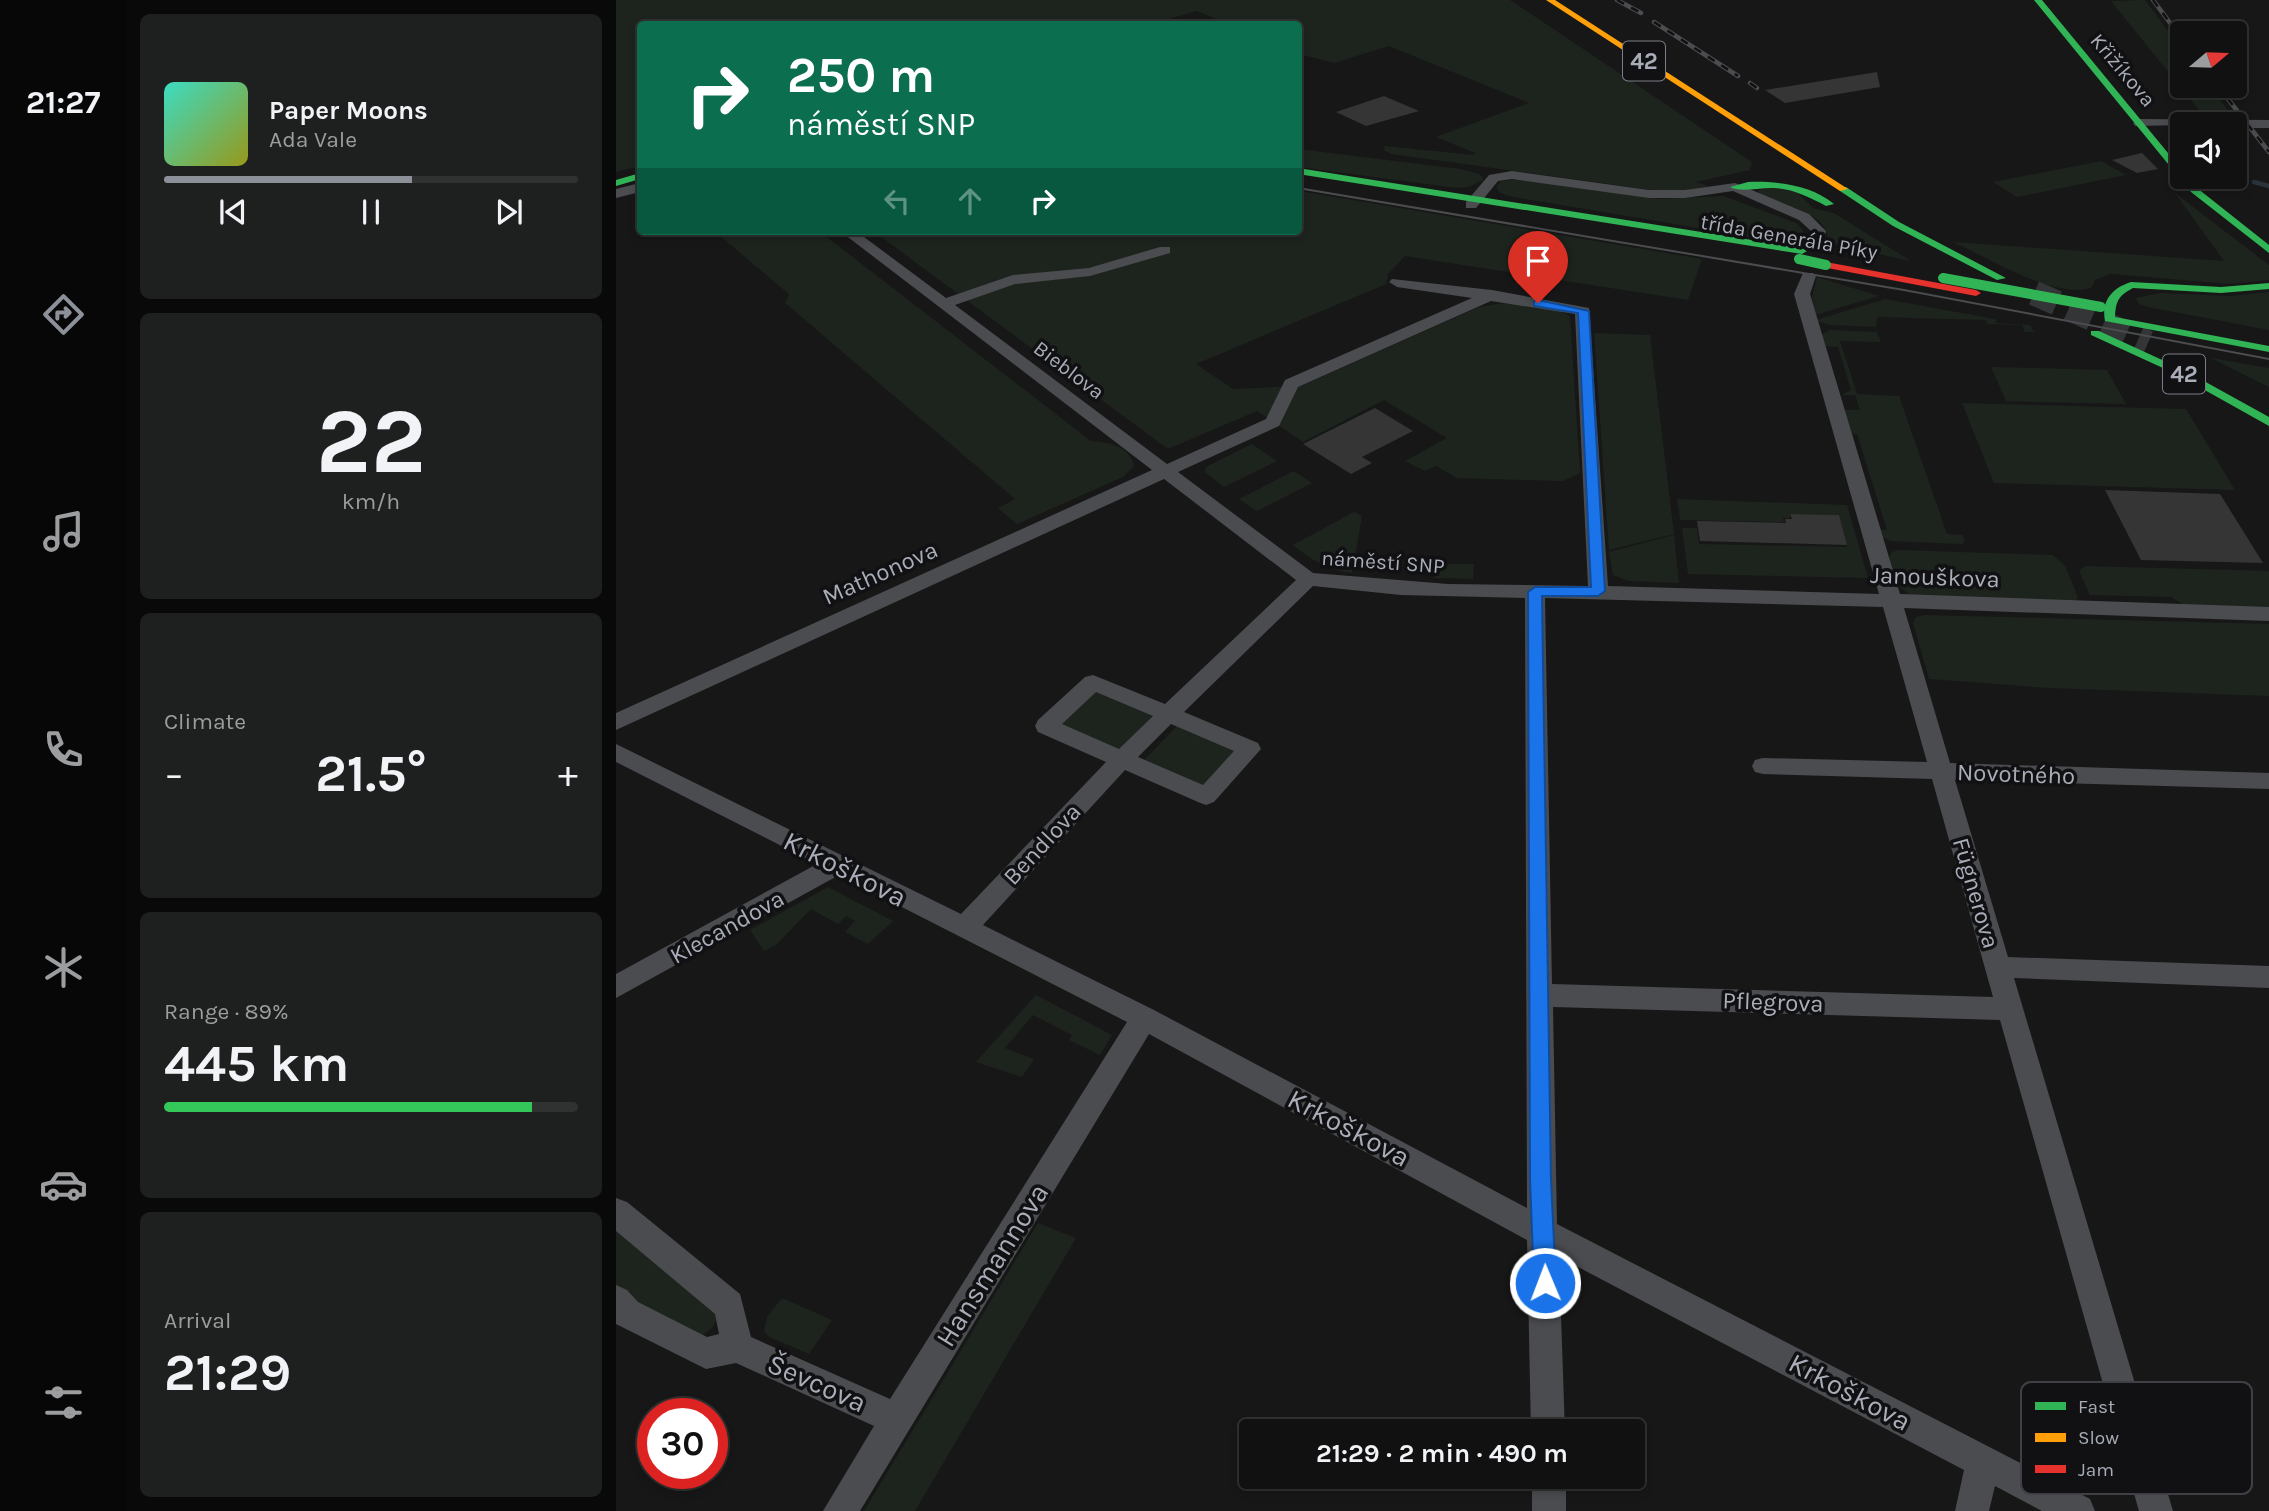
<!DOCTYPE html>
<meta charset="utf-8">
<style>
body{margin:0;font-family:Karla,sans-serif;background:#1e1f1f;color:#f1f3f6;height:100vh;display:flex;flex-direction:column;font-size:26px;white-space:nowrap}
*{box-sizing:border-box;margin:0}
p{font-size:23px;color:#9c9d9f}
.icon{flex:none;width:38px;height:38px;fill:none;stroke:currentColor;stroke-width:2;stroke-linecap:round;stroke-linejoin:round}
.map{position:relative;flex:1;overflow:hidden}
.details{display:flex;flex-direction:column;gap:14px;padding:14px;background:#090909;width:490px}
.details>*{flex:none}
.top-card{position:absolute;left:21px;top:21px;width:665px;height:214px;border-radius:7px;box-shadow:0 4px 10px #0003,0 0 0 2px #303131;background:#0b6e4f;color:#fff;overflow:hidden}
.needle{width:46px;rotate:71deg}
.tools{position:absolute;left:1554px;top:21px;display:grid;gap:14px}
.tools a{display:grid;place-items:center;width:77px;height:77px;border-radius:7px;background:#111;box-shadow:0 4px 10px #0003,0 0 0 2px #303131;font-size:35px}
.speed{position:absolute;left:21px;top:1398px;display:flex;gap:14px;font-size:35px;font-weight:700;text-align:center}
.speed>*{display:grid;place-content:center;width:91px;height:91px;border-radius:50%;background:#111;box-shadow:0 4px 10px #0003,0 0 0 2px #303131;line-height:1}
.speed .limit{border:10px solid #d22;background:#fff;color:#111}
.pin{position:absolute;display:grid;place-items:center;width:60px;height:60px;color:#fff;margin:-72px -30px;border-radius:50% 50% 50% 0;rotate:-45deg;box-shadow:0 0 7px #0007}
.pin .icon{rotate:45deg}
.me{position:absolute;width:77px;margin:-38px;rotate:359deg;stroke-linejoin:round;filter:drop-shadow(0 0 5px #0008)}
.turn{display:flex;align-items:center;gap:24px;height:147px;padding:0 35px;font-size:32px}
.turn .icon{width:91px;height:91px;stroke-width:2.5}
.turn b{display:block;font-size:49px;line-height:60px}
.lanes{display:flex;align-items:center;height:66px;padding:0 35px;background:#0003;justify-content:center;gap:35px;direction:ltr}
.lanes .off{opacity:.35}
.big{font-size:52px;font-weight:700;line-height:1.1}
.details .widget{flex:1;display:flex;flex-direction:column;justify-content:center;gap:10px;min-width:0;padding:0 24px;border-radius:10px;background:#1e1f1f}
.details .dial{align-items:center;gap:0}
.dial b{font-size:91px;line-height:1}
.song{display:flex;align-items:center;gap:21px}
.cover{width:84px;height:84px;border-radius:10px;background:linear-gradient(135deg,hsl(170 70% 55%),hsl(60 70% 35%))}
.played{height:7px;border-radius:4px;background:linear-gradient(90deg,#8c9099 60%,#303131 60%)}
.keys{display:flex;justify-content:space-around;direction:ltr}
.heat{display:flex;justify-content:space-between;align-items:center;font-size:38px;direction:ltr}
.charge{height:10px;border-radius:5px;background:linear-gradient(90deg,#34c759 89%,#303131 0)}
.trip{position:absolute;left:623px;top:1419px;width:406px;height:70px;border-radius:7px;background:#111;box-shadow:0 4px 10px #0003,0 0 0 2px #303131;font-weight:700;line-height:70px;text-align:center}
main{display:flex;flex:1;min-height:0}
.dock{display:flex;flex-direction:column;width:126px;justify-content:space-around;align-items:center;background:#070707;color:#9c9d9f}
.dock .icon{width:49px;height:49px}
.dock .on{color:#8c9099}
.dock b{font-size:32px;color:#f1f3f6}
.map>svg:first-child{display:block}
</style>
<main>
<nav class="dock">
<b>21:27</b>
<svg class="icon on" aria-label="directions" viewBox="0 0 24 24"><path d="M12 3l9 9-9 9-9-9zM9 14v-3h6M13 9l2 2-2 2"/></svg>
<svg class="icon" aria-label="music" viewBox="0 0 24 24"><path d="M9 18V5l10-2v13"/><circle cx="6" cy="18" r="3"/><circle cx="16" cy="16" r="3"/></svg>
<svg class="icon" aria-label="phone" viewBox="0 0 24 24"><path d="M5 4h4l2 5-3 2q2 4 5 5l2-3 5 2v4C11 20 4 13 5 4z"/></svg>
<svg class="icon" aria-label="climate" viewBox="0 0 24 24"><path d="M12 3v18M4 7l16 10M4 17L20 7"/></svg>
<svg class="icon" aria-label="car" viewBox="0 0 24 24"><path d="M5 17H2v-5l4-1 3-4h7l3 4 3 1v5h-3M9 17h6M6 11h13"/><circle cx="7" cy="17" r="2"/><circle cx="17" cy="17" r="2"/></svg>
<svg class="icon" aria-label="filters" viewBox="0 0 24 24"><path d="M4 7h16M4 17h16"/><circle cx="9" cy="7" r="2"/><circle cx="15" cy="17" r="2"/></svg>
</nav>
<section class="details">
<div class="widget">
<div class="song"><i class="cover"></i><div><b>Paper Moons</b><p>Ada Vale</p></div></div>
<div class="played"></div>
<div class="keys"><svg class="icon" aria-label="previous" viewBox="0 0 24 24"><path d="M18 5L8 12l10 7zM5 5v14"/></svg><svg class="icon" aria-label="pause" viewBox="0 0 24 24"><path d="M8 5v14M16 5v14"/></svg><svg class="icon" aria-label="next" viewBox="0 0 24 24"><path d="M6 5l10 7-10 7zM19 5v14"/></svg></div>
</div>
<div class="widget dial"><b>22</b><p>km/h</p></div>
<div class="widget"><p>Climate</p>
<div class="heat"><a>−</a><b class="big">21.5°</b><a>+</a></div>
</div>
<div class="widget"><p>Range · 89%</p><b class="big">445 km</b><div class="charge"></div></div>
<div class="widget"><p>Arrival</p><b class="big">21:29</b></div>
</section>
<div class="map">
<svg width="1653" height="1511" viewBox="0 0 1653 1511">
<rect width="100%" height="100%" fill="#171717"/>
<!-- green -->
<path fill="#1d241e" d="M0,0H894L1136,162L1134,170L1080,182L1093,186L1066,191L1036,190L775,154L768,150L769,146L858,155L859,153L820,137L913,103L773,46L718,63L683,54L682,24H612L581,11L535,24H24V166L0,172Z
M1529,0L1566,50V86H1593L1614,113L1587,115L1495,1Z
M682,149L844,169L864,174L868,180L852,187L840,188L683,167Z
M1485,161L1510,175L1401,197L1377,182Z
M905,179L1042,199L1107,196L1180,223L1187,230L1189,246L892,196L883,192L880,186L886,181Z
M1149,186L1179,190L1197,208L1218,213L1295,261L1212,243C1215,212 1167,205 1144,197L1142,191Z
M683,191L1086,259L1072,300L789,256L772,274L770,284L580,364L617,389L685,386L861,308C889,300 927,302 954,316L964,473L947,481L841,478L820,466L809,471L789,461L831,438L768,400L687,442L641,411L552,449L257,231H682Z
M1559,193L1653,265V280L1614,284L1495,274L1479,280L1475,288C1437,299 1373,258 1337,242L1608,261Z
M98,231H203L475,441C492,442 514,446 518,466L507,477L401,524L382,508L399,499L169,303L173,294Z
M1201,277L1263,296L1199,315L1196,297Z
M1653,292V330L1532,307L1523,304L1520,298L1545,293L1615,296Z
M1269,299L1379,319L1380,323L1414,325L1418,332H1409L1406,325L1372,324L1370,320L1261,317L1260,327L1213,325L1200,320Z
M1214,330L1261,332L1265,342L1224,341L1241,394L1283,396L1331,534L1346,535L1349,541L1346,544L1275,541L1267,537L1264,530H1271L1241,434L1235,433L1227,410H1244L1239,395H1226L1235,390L1222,347L1208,346L1205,335Z
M978,333L1034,335L1058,534L993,550Z
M1595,358L1653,368V387Z
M1375,367L1491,370L1510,404L1390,401Z
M1346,403L1570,409L1619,490L1378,483Z
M636,444L661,461L608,487L589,472L590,467Z
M678,471L696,483L641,511L623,499Z
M1061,499L1231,505L1252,578L1072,574L1066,528H1081L1083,544L1231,547L1223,515L1174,514V518H1167L1168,522L1064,520Z
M738,512L746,516L736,573C711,570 696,560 677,545Z
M1058,535L1063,583L1012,581L997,575L993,552Z
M1283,550L1437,555L1449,566L1462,597L1460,601L1296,596L1282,586L1272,559L1276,552Z
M819,564H858L857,579L818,578Z
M1469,566L1653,571V609L1570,606L1555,597L1474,595L1463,571Z
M1308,615L1653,624V696L1434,688L1313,679L1297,623L1300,617Z
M481,690L539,714L501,752L445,729L444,720Z
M562,725L623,749L586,789L525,763Z
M212,887L277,921L252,944L229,932L239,921L230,916L222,924L195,909L160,945L148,951L134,930Z
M420,995L496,1035L484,1055L453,1040L456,1035L417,1015L389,1048L418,1059L406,1077L360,1062Z
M422,1223L460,1238L299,1511H248Z
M0,1228L100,1315C101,1325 95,1330 86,1335L34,1312L0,1286Z
M166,1298L216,1320L193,1354L153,1337L148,1331L151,1317Z"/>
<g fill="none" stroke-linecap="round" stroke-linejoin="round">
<!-- stream -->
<path stroke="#2a3239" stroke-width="4.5" d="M1638,182L1653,186"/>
</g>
<!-- building -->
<path fill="#353536" d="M1261,72L1264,87L1169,103L1149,90Z
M768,96L803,111L750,126L720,112Z
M1526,153L1542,169L1521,173L1496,160Z
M759,408L797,431L746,457L756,463L735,474L687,444Z
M1489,490L1604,494L1647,563L1525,560Z
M1174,514L1223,515L1231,545L1084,541L1081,521L1170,523L1169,519H1176Z"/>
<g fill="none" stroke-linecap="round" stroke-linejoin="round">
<!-- highway-tunnel -->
<path stroke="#343537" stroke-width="25" stroke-dasharray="25 13" stroke-linecap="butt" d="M1418,293L1532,343"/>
<!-- street -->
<path fill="#4b4c50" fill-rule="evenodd" d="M1523,119L1653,120V128H1619V124L1519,126L1517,123Z
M896,171L1033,190H1069L1119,183L1193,214L1210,231L1206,251H1196V232L1183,220L1117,191L1069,198H1033L896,179L882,181L860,208H850V202L873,175Z
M24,184V192L0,198V190Z
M224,231H240L330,298L397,275L473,268L544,247H554V253L474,276L399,284L339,305L551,464L650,419L669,380L856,298L781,287L773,282L776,279L876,290L973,308L992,586L1263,594L1178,294L1187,273H1197L1200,276L1194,294L1284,594L1653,607V621L1288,608L1334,763L1653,773V789L1339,780L1392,957L1653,966V988L1398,978L1557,1511H1523L1384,1020L937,1007L941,1224L1474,1499L1479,1511H1426L1379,1486L1373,1511H1339L1348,1470L943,1257L949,1432H915L911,1240L533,1034L244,1511H207L258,1426L120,1363L90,1369L0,1324V1285L11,1290L22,1302L91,1337L103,1334L99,1314L0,1231V1198L11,1202L124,1294L135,1337L274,1399L511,1022L223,875L0,998V974L201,864L0,762V744L345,914L490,762L422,732L419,726L422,720L469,677L477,675L549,704L680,580L548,479L0,730V713L536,470ZM875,301L959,314L972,586L832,584L697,573L562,472L663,426L682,387ZM697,586L785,595L909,598L911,1208L538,1010L367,925L509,770L582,802L590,805L598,802L645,749L642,743L568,712ZM929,598L1267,607L1311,762L1147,758L1139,760L1136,766L1139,772L1147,774L1316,779L1377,997L936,984ZM480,692L537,716L503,749L446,724ZM555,724L618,751L587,785L522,757Z
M916,1477H950V1511H916Z"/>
<!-- fast -->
<path fill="#30b455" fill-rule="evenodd" d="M1418,0H1426L1566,170V177H1572L1581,188L1653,245V253L1575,192Z
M682,168L1186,248L1191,251L1186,254L682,174Z
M24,173V179L0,186V180Z
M1132,182C1161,181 1195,185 1218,204L1210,206C1193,197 1177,189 1158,188C1145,187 1124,193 1114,187Z
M1224,187H1230L1283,222L1390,278L1381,280L1277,226L1224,191Z
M1515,282L1605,287L1653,283V289L1605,293L1517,288C1502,296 1500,301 1499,317L1653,346V352L1489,321C1485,301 1496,288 1515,282Z
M1475,331H1483L1568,370L1653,417V426L1560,374L1475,335Z"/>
<!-- slow -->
<path fill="#ff9f0a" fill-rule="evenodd" d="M930,0H939L1232,189L1224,191Z"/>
<!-- jam -->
<path fill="#e5322d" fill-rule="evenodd" d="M1210,262L1360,290L1365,293L1360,296L1206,267L1205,265Z"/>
<!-- tram -->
<path stroke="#4b4c4f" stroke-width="2" d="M682,188L1288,290L1653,359
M0,190L24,184"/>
<defs>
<path id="rail" d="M1001,0L1025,13
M1537,0L1566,39
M1038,22L1122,76
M1134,83L1141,88
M1602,86L1653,152"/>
</defs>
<!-- rail casing -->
<use href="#rail" stroke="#4b4c4f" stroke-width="4.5"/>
<!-- rail -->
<use href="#rail" stroke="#111113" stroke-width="2.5" stroke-dasharray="8" stroke-linecap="butt"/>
<!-- fast-bridge -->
<path stroke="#30b455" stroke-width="10" d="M1183,259L1210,265
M1327,278L1485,307"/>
</g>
<!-- route -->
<path fill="#1a73e8" stroke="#114b97" stroke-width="2" d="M922,300L973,311L989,591L982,596H926L935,1180L940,1283L937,1291L929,1294L922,1291L918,1283L914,1180L912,592L919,587H975L962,313L918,306V301Z"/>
<g text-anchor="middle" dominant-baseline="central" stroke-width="7" stroke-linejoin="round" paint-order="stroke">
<!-- far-street labels -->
<g font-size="21" fill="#a8adb8" stroke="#111113">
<text transform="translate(1507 70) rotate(50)">Křižíkova</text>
<text transform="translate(1173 237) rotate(10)">třída Generála Píky</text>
<text transform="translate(453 370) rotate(37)">Bieblova</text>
<text transform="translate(767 562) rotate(4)">náměstí SNP</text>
</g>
<!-- shield labels -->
<g fill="#111113" stroke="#7b7e86" stroke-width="2">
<rect x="1007" y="41.5" width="42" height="39" rx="5"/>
<rect x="1547" y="354.5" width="42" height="39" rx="5"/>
</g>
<g font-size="23" font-weight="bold" fill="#a8adb8">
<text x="1028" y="61">42</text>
<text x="1568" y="374">42</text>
</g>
<!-- street labels -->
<g font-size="24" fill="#a8adb8" stroke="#111113">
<text transform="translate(264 573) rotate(-24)">Mathonova</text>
<text transform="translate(1319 577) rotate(2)">Janouškova</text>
<text transform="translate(1400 774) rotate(2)">Novotného</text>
<text transform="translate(426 844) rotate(-47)">Bendlova</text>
<text transform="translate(1360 893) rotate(74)">Fügnerova</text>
<text transform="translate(111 927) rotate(-29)">Klecandova</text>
<text transform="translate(1157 1002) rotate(2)">Pflegrova</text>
</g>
<!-- near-street labels -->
<g font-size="28" fill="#a8adb8" stroke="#111113">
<text transform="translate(229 869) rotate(27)">Krkoškova</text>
<text transform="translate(733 1128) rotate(28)">Krkoškova</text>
<text transform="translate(376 1265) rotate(-58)">Hansmannova</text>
<text transform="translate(201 1383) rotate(24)">Ševcova</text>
<text transform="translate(1234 1392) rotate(28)">Krkoškova</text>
</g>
</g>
<!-- legend -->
<rect x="1405" y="1382" width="231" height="112" rx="10" fill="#111113" stroke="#3e4045" stroke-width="2"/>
<rect x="1419" y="1402" width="31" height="8" fill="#30b455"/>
<rect x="1419" y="1433" width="31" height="9" fill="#ff9f0a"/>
<rect x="1419" y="1465" width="31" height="8" fill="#e5322d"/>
<g font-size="19" fill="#a8adb8">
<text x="1462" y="1413">Fast</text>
<text x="1462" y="1444">Slow</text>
<text x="1462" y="1476">Jam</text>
</g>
</svg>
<div class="tools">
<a><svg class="needle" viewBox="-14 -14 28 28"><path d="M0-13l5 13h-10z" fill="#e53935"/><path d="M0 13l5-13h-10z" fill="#9c9d9f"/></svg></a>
<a><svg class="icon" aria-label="sound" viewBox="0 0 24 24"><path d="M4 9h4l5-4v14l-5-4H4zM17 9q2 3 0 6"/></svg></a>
</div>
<div class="speed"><div class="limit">30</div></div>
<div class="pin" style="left:922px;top:303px;background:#d93025"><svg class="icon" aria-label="arrive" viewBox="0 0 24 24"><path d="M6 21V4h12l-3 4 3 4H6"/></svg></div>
<svg class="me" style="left:929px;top:1283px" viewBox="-20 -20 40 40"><circle r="17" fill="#1a73e8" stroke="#fff" stroke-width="3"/><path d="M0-11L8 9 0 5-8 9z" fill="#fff"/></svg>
<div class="trip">21:29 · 2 min · 490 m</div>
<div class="top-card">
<div class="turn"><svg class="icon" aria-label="right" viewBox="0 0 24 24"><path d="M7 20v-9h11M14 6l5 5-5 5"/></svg><div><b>250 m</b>náměstí SNP</div></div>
<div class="lanes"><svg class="icon off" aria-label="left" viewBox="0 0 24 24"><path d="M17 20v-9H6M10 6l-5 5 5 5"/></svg><svg class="icon off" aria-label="ahead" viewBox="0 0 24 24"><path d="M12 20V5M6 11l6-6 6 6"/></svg><svg class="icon" aria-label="right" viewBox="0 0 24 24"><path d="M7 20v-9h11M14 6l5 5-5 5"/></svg></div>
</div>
</div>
</main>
